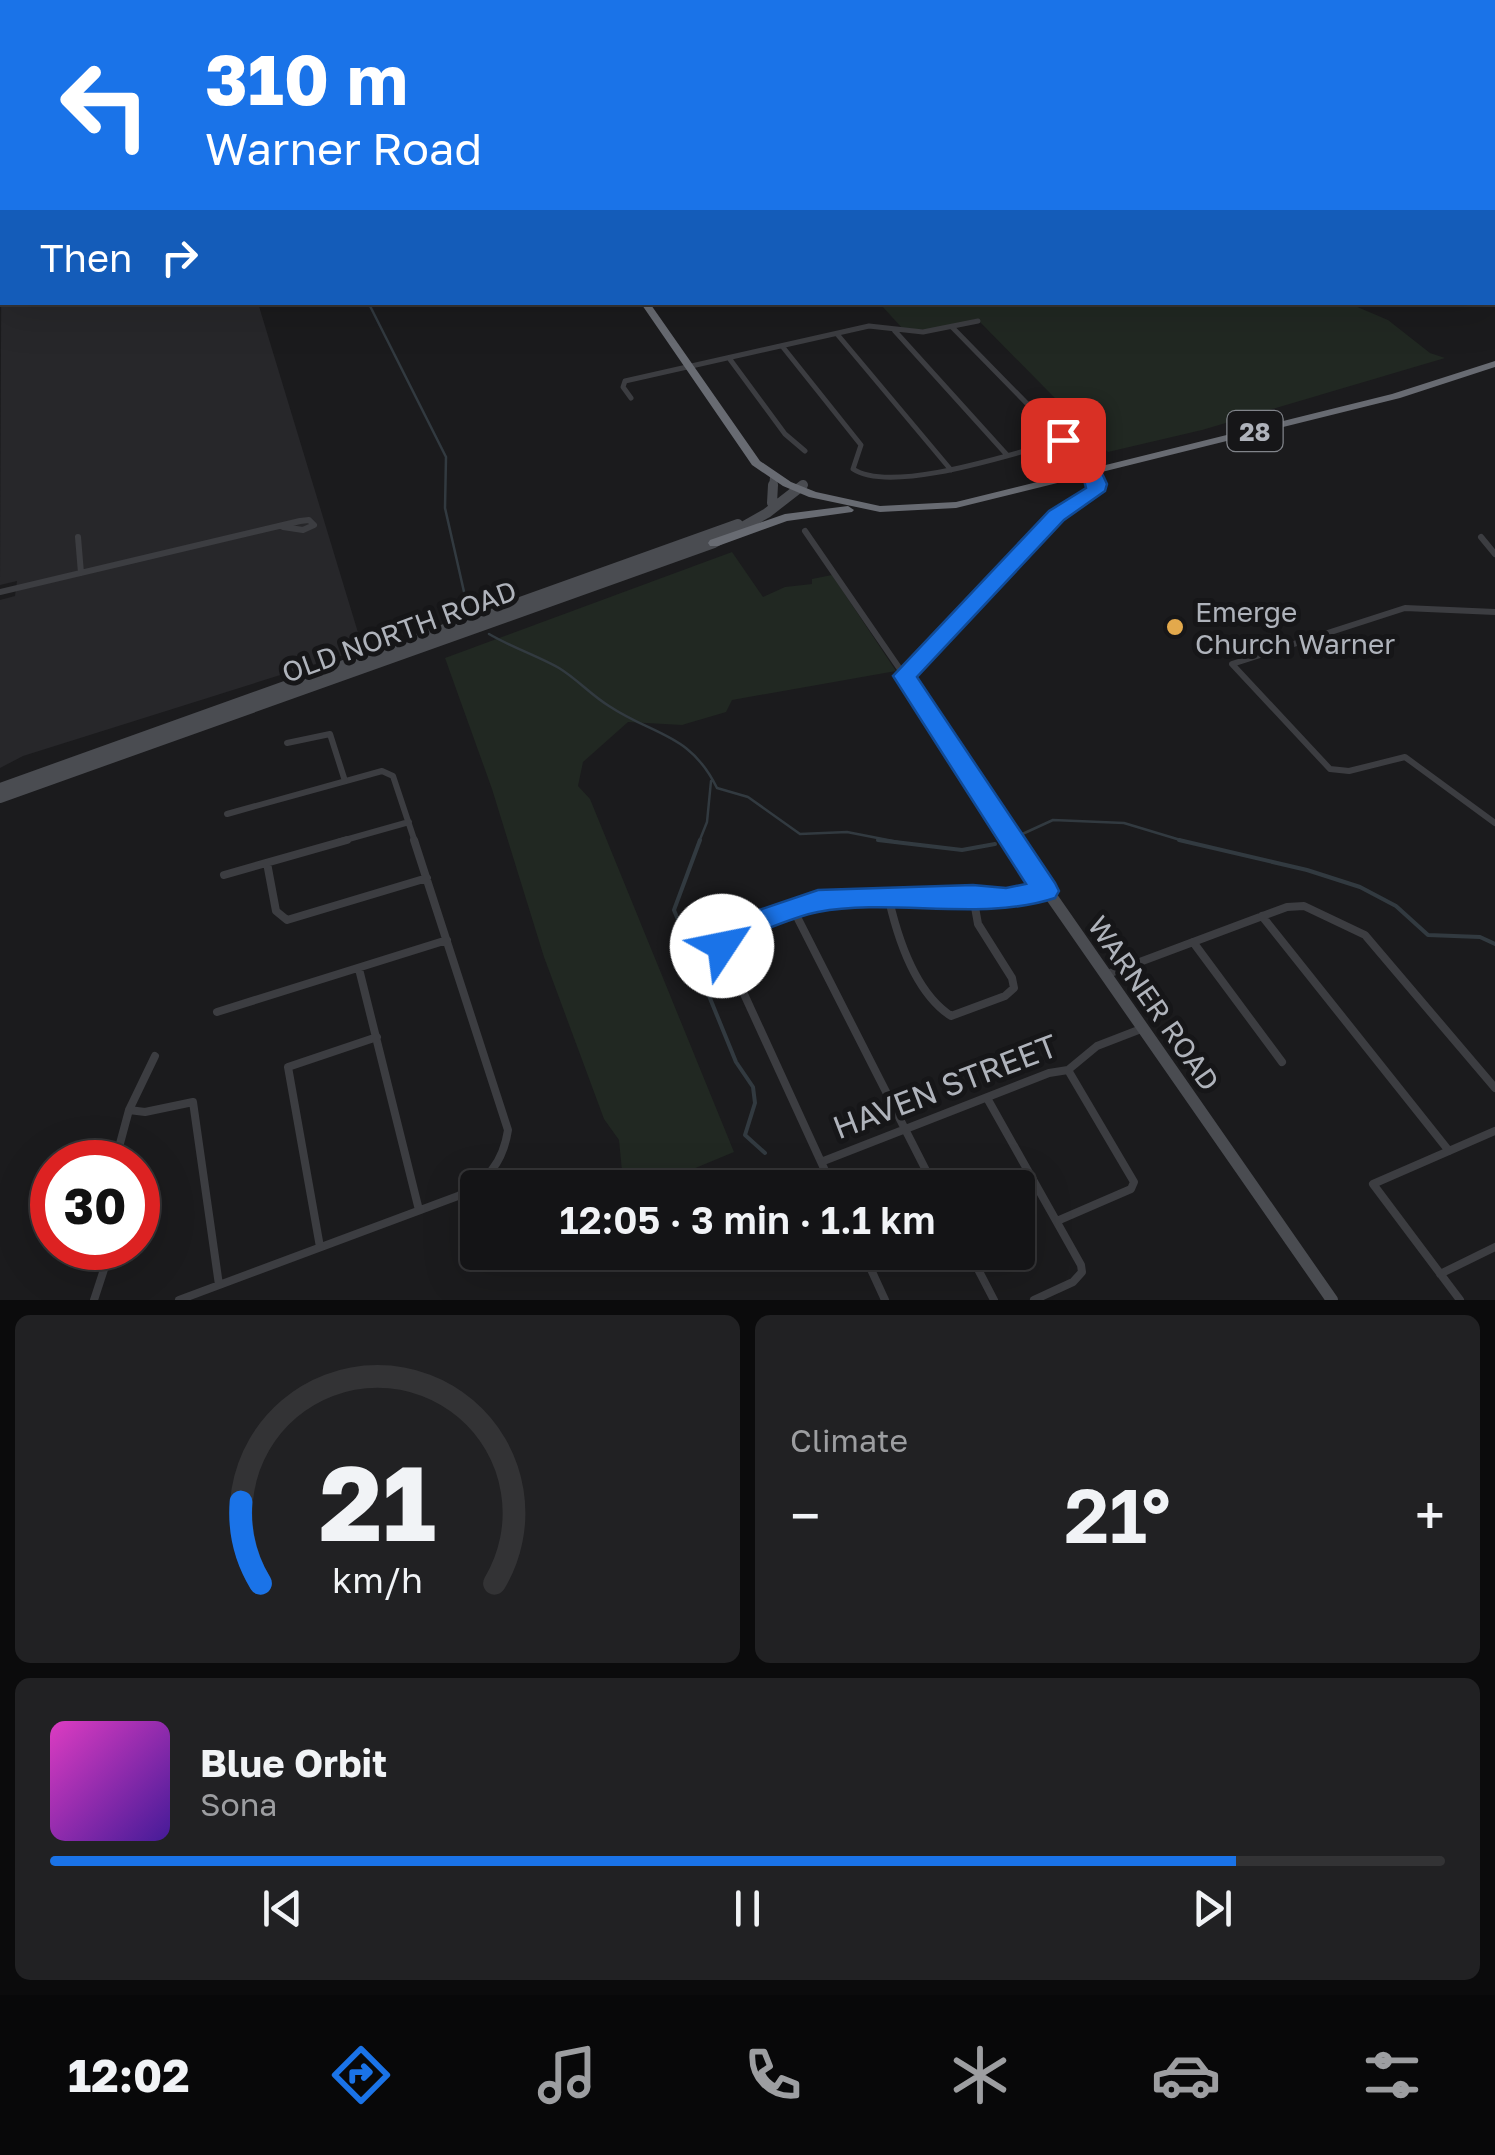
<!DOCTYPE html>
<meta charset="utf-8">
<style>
body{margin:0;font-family:"Golos Text",sans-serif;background:#212123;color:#f1f3f6;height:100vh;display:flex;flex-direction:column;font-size:38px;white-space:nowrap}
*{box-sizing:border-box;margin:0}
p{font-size:32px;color:#9d9ea1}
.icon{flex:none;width:55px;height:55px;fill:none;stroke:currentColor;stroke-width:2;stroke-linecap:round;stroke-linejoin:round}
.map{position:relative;height:1300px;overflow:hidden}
.drawer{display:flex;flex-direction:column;gap:15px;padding:15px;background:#0b0b0c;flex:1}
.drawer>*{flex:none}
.top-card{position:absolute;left:0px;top:0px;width:1495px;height:305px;box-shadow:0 10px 40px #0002,0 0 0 2px #333335;background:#1a73e8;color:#fff;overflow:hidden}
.speed{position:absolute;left:30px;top:1140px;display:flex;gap:20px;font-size:50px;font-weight:700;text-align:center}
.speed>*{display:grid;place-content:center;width:130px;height:130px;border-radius:50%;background:#141416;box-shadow:0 10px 40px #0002,0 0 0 2px #333335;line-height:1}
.speed .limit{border:15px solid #d22;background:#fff;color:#111}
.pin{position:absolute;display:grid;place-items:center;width:85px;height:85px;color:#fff;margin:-42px;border-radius:20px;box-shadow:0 5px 15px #0006}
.me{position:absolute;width:110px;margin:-55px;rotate:56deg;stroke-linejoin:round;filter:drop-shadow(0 0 8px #0008)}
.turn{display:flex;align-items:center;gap:35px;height:210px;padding:0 40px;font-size:45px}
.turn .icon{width:130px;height:130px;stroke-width:2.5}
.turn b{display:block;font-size:70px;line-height:85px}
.then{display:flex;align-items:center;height:95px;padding:0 40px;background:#0003;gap:20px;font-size:38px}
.big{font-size:75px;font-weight:600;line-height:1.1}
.drawer .tile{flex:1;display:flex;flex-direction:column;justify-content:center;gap:15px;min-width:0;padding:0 35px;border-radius:15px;background:#212123}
.drawer .dial{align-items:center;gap:0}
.dial svg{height:260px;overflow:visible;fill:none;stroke:#333335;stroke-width:7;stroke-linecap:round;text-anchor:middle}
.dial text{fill:#f1f3f6;stroke:none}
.song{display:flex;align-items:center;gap:30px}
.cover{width:120px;height:120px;border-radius:15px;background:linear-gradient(135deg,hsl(310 70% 55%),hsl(260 70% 35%))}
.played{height:10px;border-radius:5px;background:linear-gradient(90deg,#1a73e8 85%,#333335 85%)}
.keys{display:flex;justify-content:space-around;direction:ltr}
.heat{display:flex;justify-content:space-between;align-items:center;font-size:55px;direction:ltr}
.drawer .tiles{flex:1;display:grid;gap:15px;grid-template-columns:1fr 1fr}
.tile:last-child{grid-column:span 2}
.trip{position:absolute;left:460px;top:1170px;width:575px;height:100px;border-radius:10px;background:#141416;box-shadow:0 10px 40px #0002,0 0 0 2px #333335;font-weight:600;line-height:100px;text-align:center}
.menu{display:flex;height:160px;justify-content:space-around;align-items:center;background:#080809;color:#9d9ea1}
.menu .icon{width:70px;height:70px}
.menu .current{color:#1a73e8}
.menu b{font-size:45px;color:#f1f3f6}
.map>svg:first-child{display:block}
</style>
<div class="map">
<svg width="1495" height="1300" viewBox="0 0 1495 1300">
<rect width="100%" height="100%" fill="#1b1b1d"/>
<!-- built -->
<path fill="#27272a" d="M2,105V302L258,303L363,649L23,756L0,768V600L15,596L17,581L0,585Z"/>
<!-- green -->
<path fill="#212822" d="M897,302L1348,303L1388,320L1430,353L1445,358L1202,430L1108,452L977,319L926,330L902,328L882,306Z
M732,552L763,597L785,587L812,584V579L832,575L896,671L732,700L726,712L682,725L628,722L583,762L578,786L590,799L734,1152L652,1186L631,1187L622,1171L619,1140L604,1119L544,957L492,789L445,658Z"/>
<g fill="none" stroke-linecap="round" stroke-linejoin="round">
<!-- stream-far1 -->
<path stroke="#323a40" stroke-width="2.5" d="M31,0L35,2
M569,0L578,2
M1390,0L1417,2
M1447,0L1451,2
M1487,0L1495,3
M368,302L446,457L445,508L467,605
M489,634C511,647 538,656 559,668C577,679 591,695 609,706C654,736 690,733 717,788L748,797L800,834L847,832L898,842
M1018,836L1053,820L1124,823L1187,842
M699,842L707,822L711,781"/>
<!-- stream -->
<path stroke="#323a40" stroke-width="4" d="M700,840L674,910L736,1062L753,1087L755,1103L745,1135L765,1153
M878,840L962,850L995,844
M1179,840L1307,870L1360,887L1396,906L1428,935L1480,937L1495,944"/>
<!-- street-far3 -->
<path stroke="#3c3d41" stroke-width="4" d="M1203,0L1219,2
M1286,0L1302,2
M682,2L699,0"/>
<!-- street-far2 -->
<path stroke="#3c3d41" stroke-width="5" d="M952,327L1086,464
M894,330L1007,455
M837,334L951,470
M782,346L861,445L853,469C892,495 1018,452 1063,440
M729,358L785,434L805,451
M631,398L623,387L625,381L869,326L923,332L978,321"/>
<!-- street-far1 -->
<path stroke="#3c3d41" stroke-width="6" d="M283,527L303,530L314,525
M805,531L904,675
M78,537L81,573
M1481,537L1495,554
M0,592L300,521L309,520L314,525
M1495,612L1405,608L1232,664L1330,769L1349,771L1405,757L1495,823
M287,743L330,734L345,781
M227,814L382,771L393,776L415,842
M338,842L409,822"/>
<!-- street -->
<path stroke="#3c3d41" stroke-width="8" d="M267,863L276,911L287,920L427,878
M224,875L347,840
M889,900C898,939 916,993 951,1016L1005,996L1014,988L1012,978L978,924L973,896
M793,909L935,1188
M1262,916L1449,1151
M1193,942L1282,1062
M359,969L419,1210
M1105,975L1287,907L1304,906L1365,935L1495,1088
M217,1012L447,940
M987,1098L1081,1265L1082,1272L1073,1282L1034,1300
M129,1110L145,1112L193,1102L219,1285
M115,1162L129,1110L155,1056
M821,1162L1049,1073L1068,1070L1097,1046L1141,1029
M833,1188L722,946L723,936L818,901L973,896L1006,899L1045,891
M1057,1221L1131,1189L1134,1182L1068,1070
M320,1247L288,1067L377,1037
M863,1252L885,1300
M969,1252L994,1300
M1440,1274L1495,1247
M94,1300L111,1248
M179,1300L458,1196C487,1181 503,1163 508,1130L414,840
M1460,1300L1373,1184L1495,1131"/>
<!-- secondary-far2 -->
<path stroke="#4a4c51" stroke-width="8" d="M1091,470L1096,488
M773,488L774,477
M800,488L803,485"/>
<!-- secondary-far1 -->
<path stroke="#4a4c51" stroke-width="10" d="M772,503L773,485
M0,788L738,524
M0,798L714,543L767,513L803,485
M1013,842L905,676L1056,515L1095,491L1096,485"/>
<!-- secondary -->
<path stroke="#4a4c51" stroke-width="12" d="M1012,840L1332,1300"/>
<!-- highway -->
<path fill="#686b72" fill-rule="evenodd" d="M441,0H448L449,2H443Z
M640,302H649L760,461L791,482L816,492L880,506L956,502L1392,394L1495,361V367L1400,398L956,508L880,512L809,497L783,486L752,465Z
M848,506L854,510L852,512L787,521L718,546H710L708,543L710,540L785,514Z"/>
</g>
<!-- route -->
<path fill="#1a73e8" stroke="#114b97" stroke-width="2.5" d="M1063,434C1082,441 1099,465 1107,484L1105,491L1064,520L917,677L1055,883L1059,891L1055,898C984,922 892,898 818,912C792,917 764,931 738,940L732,954L722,957L712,954L708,946L718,924L818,890L973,885L1006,888L1026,884L893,676L1049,511L1086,488L1082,472L1053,440Z"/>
<!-- markers -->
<circle fill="#e3a94c" stroke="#161618" stroke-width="4" cx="1175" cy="627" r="10"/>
<g text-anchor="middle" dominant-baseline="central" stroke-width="10" stroke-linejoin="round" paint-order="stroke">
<!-- shield labels -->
<rect fill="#161618" stroke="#81848a" stroke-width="2.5" x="1227.5" y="411" width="55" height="40" rx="8"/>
<g font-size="25" font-weight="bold" fill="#afb3bb">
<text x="1255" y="431">28</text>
</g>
<!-- poi labels -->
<g font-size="28" fill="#afb3bb" stroke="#161618" text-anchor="start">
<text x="1195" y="611">Emerge<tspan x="1195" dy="32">Church Warner</tspan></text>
</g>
<!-- street labels -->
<g font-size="28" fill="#afb3bb" stroke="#161618">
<text transform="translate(399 631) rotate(-20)">OLD NORTH ROAD</text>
<text transform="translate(1154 1003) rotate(55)">WARNER ROAD</text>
</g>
<!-- near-street labels -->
<g font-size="32" fill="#afb3bb" stroke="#161618">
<text transform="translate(945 1086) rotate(-21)">HAVEN STREET</text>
</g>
</g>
</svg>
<div class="speed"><div class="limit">30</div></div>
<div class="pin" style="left:1063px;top:440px;background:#d93025"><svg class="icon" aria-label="arrive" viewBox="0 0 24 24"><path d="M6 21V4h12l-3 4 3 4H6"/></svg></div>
<svg class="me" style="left:722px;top:946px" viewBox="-20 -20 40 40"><circle r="19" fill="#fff"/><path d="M0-13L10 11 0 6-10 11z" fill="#1a73e8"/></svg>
<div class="trip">12:05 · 3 min · 1.1 km</div>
<div class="top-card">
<div class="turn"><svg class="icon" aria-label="left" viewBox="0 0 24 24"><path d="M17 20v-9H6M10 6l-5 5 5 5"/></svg><div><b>310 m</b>Warner Road</div></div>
<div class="then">Then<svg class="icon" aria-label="right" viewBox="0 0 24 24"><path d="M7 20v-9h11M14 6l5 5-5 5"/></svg></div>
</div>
</div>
<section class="drawer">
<div class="tiles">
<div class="tile dial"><svg viewBox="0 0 100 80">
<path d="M14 69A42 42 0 1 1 86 69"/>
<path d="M14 69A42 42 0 0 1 8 44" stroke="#1a73e8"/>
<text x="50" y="56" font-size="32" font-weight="700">21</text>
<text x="50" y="72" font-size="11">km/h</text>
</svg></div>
<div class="tile"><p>Climate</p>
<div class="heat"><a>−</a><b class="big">21°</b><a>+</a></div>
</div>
<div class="tile">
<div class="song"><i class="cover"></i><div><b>Blue Orbit</b><p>Sona</p></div></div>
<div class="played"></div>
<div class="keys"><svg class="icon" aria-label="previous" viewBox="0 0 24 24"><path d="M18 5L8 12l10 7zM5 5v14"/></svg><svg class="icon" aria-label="pause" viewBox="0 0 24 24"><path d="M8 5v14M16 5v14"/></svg><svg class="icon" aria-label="next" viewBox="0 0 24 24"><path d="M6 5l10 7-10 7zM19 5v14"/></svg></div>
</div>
</div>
</section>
<nav class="menu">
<b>12:02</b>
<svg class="icon current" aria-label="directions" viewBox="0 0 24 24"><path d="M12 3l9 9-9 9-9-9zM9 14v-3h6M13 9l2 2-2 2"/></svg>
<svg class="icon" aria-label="music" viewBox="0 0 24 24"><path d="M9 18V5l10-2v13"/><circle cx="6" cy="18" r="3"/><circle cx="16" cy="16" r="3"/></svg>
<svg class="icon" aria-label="phone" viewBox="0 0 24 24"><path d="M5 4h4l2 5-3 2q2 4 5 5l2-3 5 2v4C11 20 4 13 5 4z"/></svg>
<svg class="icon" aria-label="climate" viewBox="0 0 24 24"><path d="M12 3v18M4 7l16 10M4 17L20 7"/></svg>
<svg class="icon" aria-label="car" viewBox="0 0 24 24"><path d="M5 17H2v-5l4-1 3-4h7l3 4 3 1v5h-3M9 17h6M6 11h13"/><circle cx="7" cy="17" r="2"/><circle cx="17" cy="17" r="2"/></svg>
<svg class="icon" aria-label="filters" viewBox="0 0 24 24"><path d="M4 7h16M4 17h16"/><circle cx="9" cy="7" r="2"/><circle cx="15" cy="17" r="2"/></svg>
</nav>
